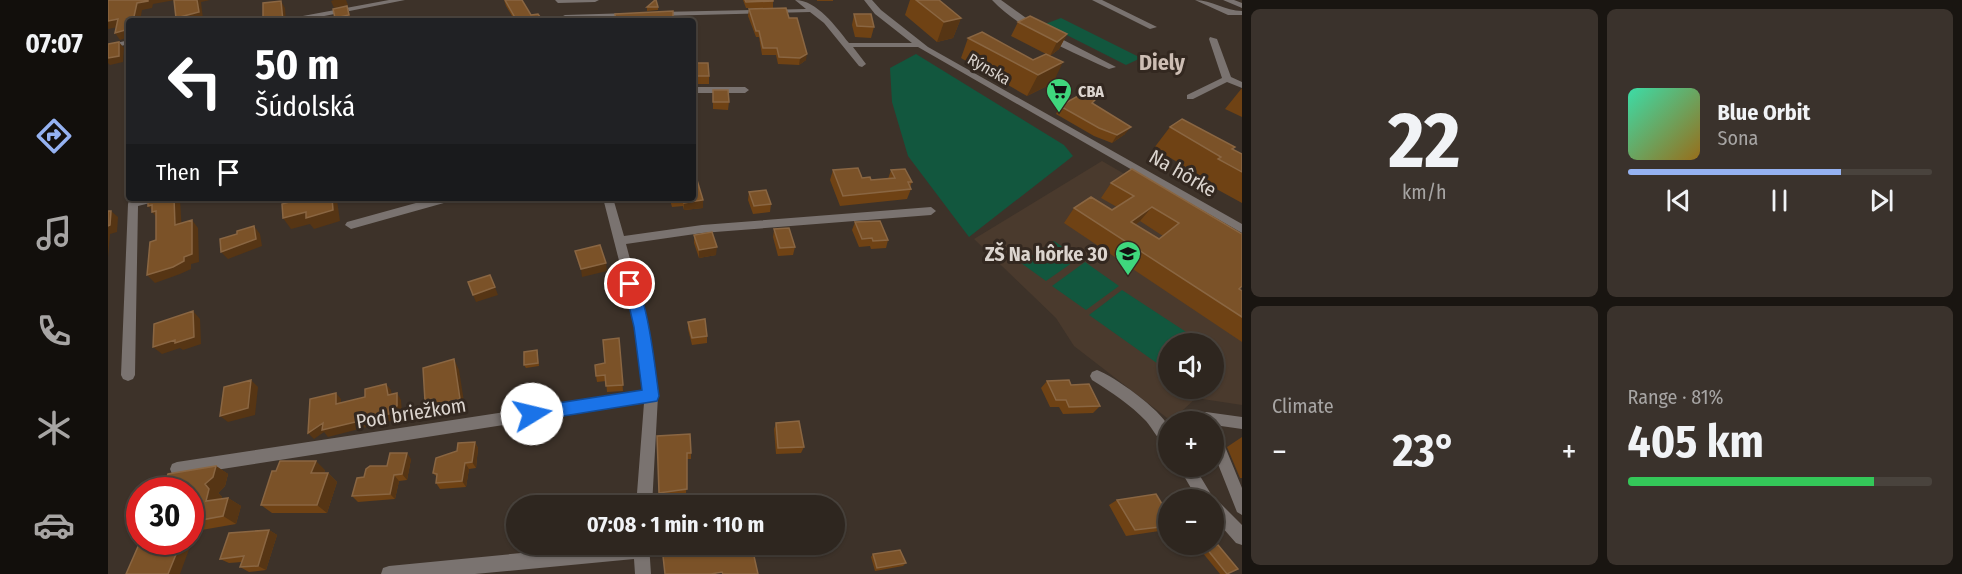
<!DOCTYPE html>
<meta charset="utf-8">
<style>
body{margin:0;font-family:"Fira Sans Condensed",sans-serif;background:#3a322c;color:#f1f3f6;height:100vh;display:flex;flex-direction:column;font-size:22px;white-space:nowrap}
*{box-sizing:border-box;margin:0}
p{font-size:20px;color:#a7a5a4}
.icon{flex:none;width:33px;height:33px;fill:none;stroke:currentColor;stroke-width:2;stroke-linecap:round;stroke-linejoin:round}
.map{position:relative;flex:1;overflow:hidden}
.sheet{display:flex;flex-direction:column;gap:9px;padding:9px;background:#191511;width:720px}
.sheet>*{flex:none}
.hud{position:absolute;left:18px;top:18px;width:570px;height:183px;border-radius:6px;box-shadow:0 2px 4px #0004,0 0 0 2px #49433d;background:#202124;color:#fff;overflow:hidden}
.controls{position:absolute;left:1050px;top:333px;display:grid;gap:12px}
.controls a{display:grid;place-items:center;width:66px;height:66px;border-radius:50%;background:#2e261f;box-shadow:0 2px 4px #0004,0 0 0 2px #49433d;font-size:30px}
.speed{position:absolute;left:18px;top:477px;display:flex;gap:12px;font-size:30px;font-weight:700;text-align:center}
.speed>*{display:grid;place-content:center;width:78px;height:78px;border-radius:50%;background:#2e261f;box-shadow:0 2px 4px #0004,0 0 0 2px #49433d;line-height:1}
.speed .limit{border:9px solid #d22;background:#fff;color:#111}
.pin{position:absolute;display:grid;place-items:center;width:51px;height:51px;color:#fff;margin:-26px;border:3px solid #fff;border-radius:50%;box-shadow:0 2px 6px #0007}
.me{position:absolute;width:66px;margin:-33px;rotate:81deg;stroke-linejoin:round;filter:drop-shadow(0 0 4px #0008)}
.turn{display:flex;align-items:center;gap:21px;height:126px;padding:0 30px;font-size:27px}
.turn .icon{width:78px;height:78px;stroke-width:2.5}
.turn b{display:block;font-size:42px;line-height:51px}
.then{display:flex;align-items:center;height:57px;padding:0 30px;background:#0003;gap:12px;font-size:22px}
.big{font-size:45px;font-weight:700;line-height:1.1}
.sheet .tile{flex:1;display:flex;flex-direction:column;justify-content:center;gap:9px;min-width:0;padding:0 21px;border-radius:9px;background:#3a322c}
.sheet .dial{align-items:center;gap:0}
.dial b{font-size:78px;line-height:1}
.song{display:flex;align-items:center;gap:18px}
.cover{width:72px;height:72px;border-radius:9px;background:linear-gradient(135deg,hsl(160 70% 55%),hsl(40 70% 35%))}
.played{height:6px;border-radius:3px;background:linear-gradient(90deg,#95b2f1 70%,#49433d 70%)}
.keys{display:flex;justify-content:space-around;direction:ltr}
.heat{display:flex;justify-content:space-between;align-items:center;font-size:33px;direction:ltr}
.charge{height:9px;border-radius:4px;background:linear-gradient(90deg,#34c759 81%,#49433d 0)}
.sheet .tiles{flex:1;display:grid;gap:9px;grid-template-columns:repeat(2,1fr)}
.trip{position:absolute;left:398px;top:495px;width:339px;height:60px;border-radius:30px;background:#2e261f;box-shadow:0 2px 4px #0004,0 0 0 2px #49433d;font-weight:700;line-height:60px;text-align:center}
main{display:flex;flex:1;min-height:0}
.tab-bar{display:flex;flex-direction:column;width:108px;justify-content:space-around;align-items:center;background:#120f0c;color:#a7a5a4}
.tab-bar .icon{width:42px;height:42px}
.tab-bar .on{color:#95b2f1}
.tab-bar b{font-size:27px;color:#f1f3f6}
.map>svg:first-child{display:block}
</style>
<main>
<nav class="tab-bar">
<b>07:07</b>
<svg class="icon on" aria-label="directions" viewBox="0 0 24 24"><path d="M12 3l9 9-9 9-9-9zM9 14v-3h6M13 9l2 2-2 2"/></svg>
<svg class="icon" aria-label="music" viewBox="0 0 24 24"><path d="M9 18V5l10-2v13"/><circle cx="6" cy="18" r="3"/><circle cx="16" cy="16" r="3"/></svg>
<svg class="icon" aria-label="phone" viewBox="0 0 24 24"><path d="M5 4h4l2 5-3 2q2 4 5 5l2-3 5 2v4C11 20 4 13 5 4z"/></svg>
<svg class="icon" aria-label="climate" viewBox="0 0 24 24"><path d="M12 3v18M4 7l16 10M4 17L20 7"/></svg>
<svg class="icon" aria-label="car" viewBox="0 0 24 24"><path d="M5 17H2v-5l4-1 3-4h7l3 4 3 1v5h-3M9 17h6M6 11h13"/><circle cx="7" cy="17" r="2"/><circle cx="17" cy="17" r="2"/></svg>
</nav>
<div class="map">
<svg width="1134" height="574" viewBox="0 0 1134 574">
<rect width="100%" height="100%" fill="#3d3229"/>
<!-- built -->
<path fill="#4a3a2d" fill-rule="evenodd" d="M994,161L1134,242V405L1088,398L1063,421L966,346L948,318L866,239ZM1060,344H1106V388H1060Z"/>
<!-- green -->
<path fill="#12573e" d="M953,18L1033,58L1018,65L937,24Z
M808,54L956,145L965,156L861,237L800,156L784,102L782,68Z
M946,241L971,258L938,281L913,263Z
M977,262L1011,286L978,310L944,286Z
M1014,290L1095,343L1060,344V371L981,315Z"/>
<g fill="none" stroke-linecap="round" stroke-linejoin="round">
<!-- minor -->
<path fill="#7a7370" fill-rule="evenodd" d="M281,0H297L191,21L180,20L184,18Z
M447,0H491L487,2L450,3Z
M687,0C709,0 728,27 741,43H804L767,14L756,0H764L773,10L820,47L1134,224V233L810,47H745L758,64L754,67L751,66L716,23L702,12L551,16L547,14L551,12L698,9Z
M884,0H893L932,28L1008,67L1001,69C961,50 915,32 884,0Z
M984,0H994L1049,27L1042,29Z
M1087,0C1104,0 1117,11 1134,11V15H1120Z
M1115,0H1126L1134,3V8Z
M524,13L525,15L521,17L457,19L453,17L457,15Z
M123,17H126V21H110Z
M1102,37L1109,39L1123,77L1134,82V88L1119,82L1085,99H1079V95L1114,78L1101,39Z
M21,40V44L0,49V45Z
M585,87H637L641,90L637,93H585Z
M33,198H51L50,201L30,206L27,375L25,379L20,381L15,379L13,375L20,204L21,201Z
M326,198H344L343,201L243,229L237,225L239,222Z
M495,198H505L516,236L594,225L823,207L828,211L823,215L594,233L518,244L540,327L550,396L544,506H528L536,403L69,476L64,474L62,469L64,464L69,462L536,391L528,327Z
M989,370C1006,376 1053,410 1060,426C1062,431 1060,440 1060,445C1051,443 1045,429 1038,421C1023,405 1003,392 984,380L982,376L984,372Z
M1098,412L1134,417V429L1106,425V422H1093L1091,418L1093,413Z
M1106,430L1111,432L1134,488V515L1129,512L1106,454Z
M1070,466H1086L1106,499L1111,502L1134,525V545L1128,543L1106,518V500H1090Z
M506,544H541L543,574H527L526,559L367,574H273L275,568L281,566Z"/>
</g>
<!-- wall -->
<path fill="#6f4214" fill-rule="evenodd" d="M396,0L423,15L435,21H407L398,6Z
M635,0H665V8H638Z
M709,0H725V1H709Z
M802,0H831L853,18L845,38L829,42L797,15Z
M539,7H550V10L539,11Z
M641,9L698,60L691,65L670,64L668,55H654L651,37H648L640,16Z
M746,14L766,27L763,38L747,37L744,25Z
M910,22L959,34L951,49L942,56L945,83L919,96L853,58L860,38L925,60L938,54L903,36Z
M585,63L601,76V84H585Z
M1134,88V117L1117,109Z
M605,90L621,102L620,110L605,109Z
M952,106L1017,134L1004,143L986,136L948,114Z
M1062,127L1127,147L1125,149L1134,154V203L1092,180L1094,177L1046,148Z
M1024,169L1131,289L1134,291V342L956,223L966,208L1004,210L1009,207L993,198L1003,183ZM1032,221L1055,236L1051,239L1027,225Z
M725,170L763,180L780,179L783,170L804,182L802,187L803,189L799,199L732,206L722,180Z
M641,192L663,204L662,212L645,214L640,200Z
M555,198H585L595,200V208L576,210L575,206L564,207L562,200L556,201Z
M747,222L780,240L778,248L763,249L762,246L751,247L744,230Z
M666,229L687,247L685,255L670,256L665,237Z
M586,235L608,255L591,258L586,243Z
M580,322L599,336V343L584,345L580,329Z
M511,338L515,391L499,392L498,381L489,382L488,376L497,363Z
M429,350L431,366L418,368L416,365Z
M939,381L963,385L992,406L985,413L955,414L951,407H942L933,388Z
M668,423L696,447L693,453L668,454L666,429Z
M549,436L583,453V459H579L578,495L552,498Z
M1134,437V478H1132L1119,447Z
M367,442L370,448L368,468L361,469L358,487L332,489L328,483L329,477L325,473L349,451Z
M303,459L299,480L291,481L287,499L250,502L244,496L256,477L279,466Z
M108,466L120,474L117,486L110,493L114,497V499L120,498L133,506L128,524L82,532V490Z
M217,470L216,473H220L229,482L219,513H164L153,505L168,471Z
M1009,500L1060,514V529L1058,530L1018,536L1001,505Z
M161,530L169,535L158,570L141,572L132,567L134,562L121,563L112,559Z
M1110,545L1130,569L1118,574H1112L1094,552Z
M765,554L798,563L795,566L767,571L763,557Z"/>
<!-- shaded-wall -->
<path fill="#563514" d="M40,0H67L45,4L44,8L34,10L32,21H25L29,3Z
M89,0H102L93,2L95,19L89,21H70L68,18Z
M226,0H238L240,5L226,8L223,1Z
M173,1L177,8L178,21H175Z
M239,6L244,21H228L227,18Z
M853,18L845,38L829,42L836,22Z
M10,19L15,26L0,29V21Z
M21,29V37L12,40L7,33Z
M959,34L951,49L942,56L949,42Z
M11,42L16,48L15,62L2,65L0,63V58Z
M699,54L698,60L691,65L692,58Z
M955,62L945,83L919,96L930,75Z
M1023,127L1017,134L1004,143L1009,135Z
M66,198H71L72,199L74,232L67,225Z
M224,198H227L229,200L232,221L206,229L202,224L183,229L175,218Z
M432,198H458V199L434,203Z
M595,200V208L576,210V203Z
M44,205L50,213L51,220L44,212L45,211L40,206Z
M1044,207L1032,221L1011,237L1023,222Z
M3,211L10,217L9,232L2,234L0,258V226Z
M84,220L90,228L91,262L83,264V269L72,274L47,283L39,275L76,257Z
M146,226L152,234L154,246L120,259L113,252Z
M609,247L608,255L591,258V250Z
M498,263L499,271L474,277L473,269Z
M387,287L390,295L368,302L365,295Z
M85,311L92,319L93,344L75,350L72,348L54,354L45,347Z
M346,359L351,370L357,408L332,414L329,409L323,411L317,401Z
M143,380L150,387L147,415L120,422L112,416Z
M278,384L283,390L285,402L280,395Z
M228,393L233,399V410L228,404Z
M289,393L293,400L294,413L285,415L286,420L220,437L216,432L206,439L200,433L215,423L281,408Z
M367,442L370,448L368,468L364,462Z
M299,453L303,459L299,480L294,474Z
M208,461L217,470L213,482L203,473Z
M357,463L361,469L358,487L354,481Z
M108,466L120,474L117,486L110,493L114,497L111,509L98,501L97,484Z
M220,473L229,482L219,513L209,505Z
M286,475L291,481L287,499L282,494Z
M120,498L133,506L128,524L115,516Z
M161,530L169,535L158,570L150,566Z
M73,542H79L83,544L72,574H60Z"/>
<!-- building -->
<path fill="#7b5228" stroke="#8a6642" stroke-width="1.5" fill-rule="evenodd" d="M0,0H40V1L29,3L25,21H21V29L7,33L10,19L0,21Z
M66,0H89L91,12L68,18Z
M397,0H414L423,15L430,14L435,21H409Z
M547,0H548L550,7H539Z
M637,0H665V1L638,2Z
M808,0H831L853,18L836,22Z
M173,1L175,21H155V3Z
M239,6L241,15L227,18L225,9Z
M678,8L681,18H689L699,54L692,58L671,57L669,48H655L651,31H648L641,9Z
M565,11V21H508L507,14Z
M746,14H763L766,27L749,26Z
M922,16L959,34L949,42L910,22Z
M874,32L925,60L938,54L955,62L930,75L860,38Z
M11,42V56L0,58V44Z
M585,63H600L601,76H585Z
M605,90H620L621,102H605Z
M975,93L987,100L984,103L1023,127L1009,135L991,128L952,106Z
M1074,119L1127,147L1124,149L1134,154V172L1110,159L1113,157L1062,127Z
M750,168L754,178L762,177L763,180L787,178L783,170L797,169L804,182H800L803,189L735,196L725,170Z
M1024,169L1134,234V286L1131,289L1134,291V317L966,208L983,197L1004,210L1026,196L1003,183ZM1044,207L1071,223L1051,239L1023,222Z
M585,180H589L595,200L576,203L575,198L564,200V198H585Z
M658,190L663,204L646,206L641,192Z
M40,198H66L67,225L84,220V254L76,257V261L65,267L39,275L42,242L48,240V211L44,212V205L40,206Z
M196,198H224L225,210L198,218V212L175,218L174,204Z
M0,211H3L2,225L0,226Z
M772,221L780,240L765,241L764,238L754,239L747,222Z
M146,226L148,239L113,252L112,239L129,234V231Z
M681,228L687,247L672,248L666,229Z
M604,232L609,247L591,250L586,235Z
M492,245L498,263L473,269L467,251Z
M382,275L387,287L365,295L360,282Z
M85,311L86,337L67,343V340L45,347L46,324Z
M597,319L599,336L584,338L580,322Z
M511,338L515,385L498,386L497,375L488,376L487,365L497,363L495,340Z
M429,350L430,363L416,365V352Z
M346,359L352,399L326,405L325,399L317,401L315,368Z
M143,380L140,408L112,416L116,387Z
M961,380L963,385L981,384L992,406L961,407L958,400H948L939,381Z
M278,384L280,395L289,393V406L281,408V414L214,430L215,423L200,433L202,399L228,393V404L257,397V389Z
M691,421L696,447L670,448L668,423Z
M582,434L583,453H579V489L551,493L549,436Z
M1106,441H1109L1110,454L1106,453Z
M367,442L364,462L357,463L354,481L328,483L329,474L325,473L328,458L349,451L350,443Z
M282,453H299L294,474L286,475L282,494L244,496L249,478L256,477L258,469L262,466H279Z
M172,461H208L203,473H220L209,505H153L164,471H168Z
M108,466L105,477L97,484L101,489L98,501L120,498L115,516L82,522V490H54L60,474Z
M1048,494L1060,514V526L1027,530L1009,500Z
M630,498L631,506H603V501Z
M509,499V506H442L443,504L476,503L477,500Z
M161,530L150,566L132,567L136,556L112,559L121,533Z
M32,542H73L60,574H18Z
M605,544H637V548L644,547L650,574H615L614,572L603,574H557L555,556L606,549Z
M1110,545L1130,569L1119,574L1099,549Z
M792,550L798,563L769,568L765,554Z"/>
<!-- route -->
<path fill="#1a73e8" stroke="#114b97" stroke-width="1.5" d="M522,278C539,284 548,377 551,396L549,401L424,421L419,419L417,414L419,409L424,407L534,390L526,327L516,284Z"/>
<!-- icons -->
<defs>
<symbol id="supermarket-pin" viewBox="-11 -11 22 30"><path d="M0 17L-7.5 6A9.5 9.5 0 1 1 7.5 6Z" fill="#3fd77d" stroke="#332820"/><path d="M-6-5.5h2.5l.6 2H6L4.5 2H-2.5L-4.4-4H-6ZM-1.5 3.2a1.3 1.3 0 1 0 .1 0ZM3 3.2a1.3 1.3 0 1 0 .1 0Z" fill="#111"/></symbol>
<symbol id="school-pin" viewBox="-11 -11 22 30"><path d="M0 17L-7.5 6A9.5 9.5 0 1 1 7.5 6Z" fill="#3fd77d" stroke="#332820"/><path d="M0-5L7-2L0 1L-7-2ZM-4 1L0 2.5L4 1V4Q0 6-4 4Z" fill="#111"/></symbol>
</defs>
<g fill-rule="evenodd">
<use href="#supermarket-pin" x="936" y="76" width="30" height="40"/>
<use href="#school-pin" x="1005" y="239" width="30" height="40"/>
</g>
<g text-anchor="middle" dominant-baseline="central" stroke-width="6" stroke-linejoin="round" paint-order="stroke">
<!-- far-street labels -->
<g font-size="16" fill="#dcd5cf" stroke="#332820">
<text transform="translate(881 69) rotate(30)">Rýnska</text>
</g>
<!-- far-poi labels -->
<g font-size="16" font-weight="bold" fill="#dcd5cf" stroke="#332820" text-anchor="start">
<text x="970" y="91">CBA</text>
</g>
<!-- street labels -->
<g font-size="20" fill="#dcd5cf" stroke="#332820">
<text transform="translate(1075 173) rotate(30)">Na hôrke</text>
<text transform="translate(303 413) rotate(-9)">Pod briežkom</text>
</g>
<!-- poi labels -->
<g font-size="20" font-weight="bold" fill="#dcd5cf" stroke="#332820" text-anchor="end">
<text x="1000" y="254">ZŠ Na hôrke 30</text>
</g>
<!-- far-district labels -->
<g font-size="22" font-weight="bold" fill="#cdbeb4" stroke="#332820">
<text x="1054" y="62">Diely</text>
</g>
</g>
</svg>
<div class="controls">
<a><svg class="icon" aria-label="sound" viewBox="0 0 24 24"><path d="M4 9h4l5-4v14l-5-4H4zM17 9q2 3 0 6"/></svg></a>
<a>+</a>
<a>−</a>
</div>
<div class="speed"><div class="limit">30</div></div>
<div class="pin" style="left:522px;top:284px;background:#d93025"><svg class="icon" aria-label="arrive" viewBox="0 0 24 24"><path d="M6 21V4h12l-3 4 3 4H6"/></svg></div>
<svg class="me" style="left:424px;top:414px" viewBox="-20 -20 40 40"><circle r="19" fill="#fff"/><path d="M0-13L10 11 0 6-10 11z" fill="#1a73e8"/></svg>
<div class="trip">07:08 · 1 min · 110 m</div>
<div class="hud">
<div class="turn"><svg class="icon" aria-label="left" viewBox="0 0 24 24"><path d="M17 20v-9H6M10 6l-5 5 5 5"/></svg><div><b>50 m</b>Šúdolská</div></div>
<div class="then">Then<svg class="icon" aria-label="arrive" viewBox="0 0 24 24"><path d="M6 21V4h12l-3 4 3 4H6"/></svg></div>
</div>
</div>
<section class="sheet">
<div class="tiles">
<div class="tile dial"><b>22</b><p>km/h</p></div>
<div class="tile">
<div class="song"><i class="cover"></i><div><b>Blue Orbit</b><p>Sona</p></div></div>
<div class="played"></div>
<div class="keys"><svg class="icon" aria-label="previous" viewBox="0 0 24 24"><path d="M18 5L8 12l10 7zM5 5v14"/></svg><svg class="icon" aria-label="pause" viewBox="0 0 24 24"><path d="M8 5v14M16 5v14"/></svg><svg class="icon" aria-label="next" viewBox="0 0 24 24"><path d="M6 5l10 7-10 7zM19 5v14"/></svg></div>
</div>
<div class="tile"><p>Climate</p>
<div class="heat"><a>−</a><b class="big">23°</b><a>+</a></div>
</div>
<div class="tile"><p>Range · 81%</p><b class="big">405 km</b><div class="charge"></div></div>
</div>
</section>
</main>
